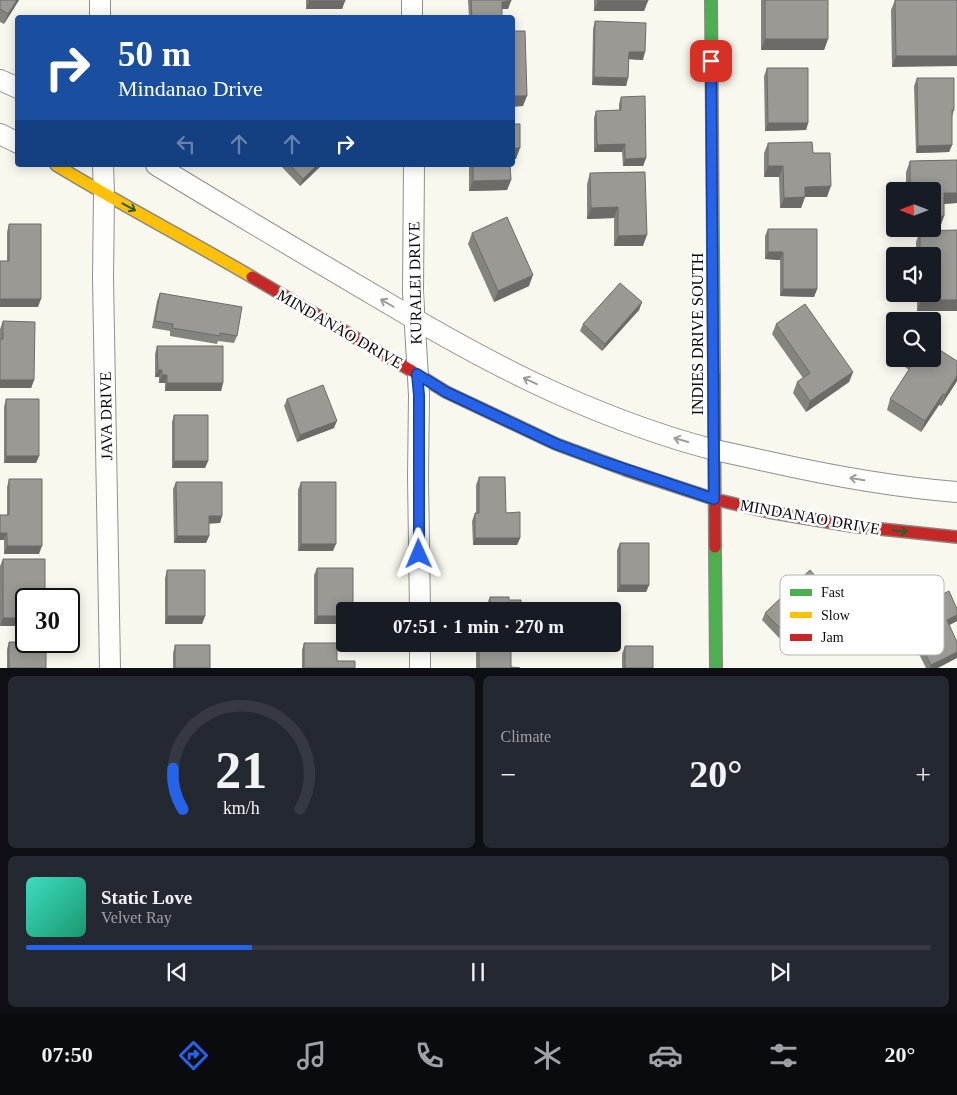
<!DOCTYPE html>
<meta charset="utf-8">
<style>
body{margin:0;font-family:"Times New Roman",serif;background:#242831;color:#f1f3f6;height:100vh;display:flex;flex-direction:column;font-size:19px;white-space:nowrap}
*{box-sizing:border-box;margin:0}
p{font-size:16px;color:#9ea1a6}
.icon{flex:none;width:28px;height:28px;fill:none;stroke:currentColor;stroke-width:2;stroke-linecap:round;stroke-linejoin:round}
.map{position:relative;height:668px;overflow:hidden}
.drawer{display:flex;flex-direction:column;gap:8px;padding:8px;background:#0d0f14;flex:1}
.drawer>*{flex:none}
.banner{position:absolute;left:15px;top:15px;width:500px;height:152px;border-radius:5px;box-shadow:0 2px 12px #0003;background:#1a4fa0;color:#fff;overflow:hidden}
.needle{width:32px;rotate:270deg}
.fabs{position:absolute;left:886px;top:182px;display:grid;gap:10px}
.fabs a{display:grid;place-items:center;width:55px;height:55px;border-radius:5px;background:#171b24;box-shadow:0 2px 12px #0003;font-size:25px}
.speed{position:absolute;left:15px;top:588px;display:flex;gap:10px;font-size:25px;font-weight:700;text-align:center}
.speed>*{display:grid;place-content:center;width:65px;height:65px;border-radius:50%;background:#171b24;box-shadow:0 2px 12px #0003;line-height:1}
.speed .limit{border:2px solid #111;border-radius:8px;background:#fff;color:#111}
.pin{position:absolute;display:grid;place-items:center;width:42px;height:42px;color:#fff;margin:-21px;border-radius:10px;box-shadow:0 2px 8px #0006}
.me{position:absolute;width:55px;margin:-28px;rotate:359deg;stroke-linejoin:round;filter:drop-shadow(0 0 4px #0008)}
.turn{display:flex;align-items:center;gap:18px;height:105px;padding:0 20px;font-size:22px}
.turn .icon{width:65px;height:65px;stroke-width:2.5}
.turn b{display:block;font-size:35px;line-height:42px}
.lanes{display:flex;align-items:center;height:48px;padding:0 20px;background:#0003;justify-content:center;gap:25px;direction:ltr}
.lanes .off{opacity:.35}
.big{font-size:38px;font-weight:700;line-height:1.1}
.drawer .widget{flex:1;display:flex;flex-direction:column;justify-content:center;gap:8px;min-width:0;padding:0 18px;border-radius:8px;background:#242831}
.drawer .dial{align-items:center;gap:0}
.dial svg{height:130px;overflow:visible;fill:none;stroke:#363941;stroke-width:7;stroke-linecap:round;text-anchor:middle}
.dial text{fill:#f1f3f6;stroke:none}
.song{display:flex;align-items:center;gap:15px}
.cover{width:60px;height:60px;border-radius:8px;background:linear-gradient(135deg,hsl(170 70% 55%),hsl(160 70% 35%))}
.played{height:5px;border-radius:2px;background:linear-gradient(90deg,#2563eb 25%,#363941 25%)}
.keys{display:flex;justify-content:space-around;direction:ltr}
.heat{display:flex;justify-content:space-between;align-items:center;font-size:28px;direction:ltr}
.drawer .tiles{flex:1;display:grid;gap:8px;grid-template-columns:1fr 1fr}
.widget:last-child{grid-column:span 2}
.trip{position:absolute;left:336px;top:602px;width:285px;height:50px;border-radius:5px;background:#171b24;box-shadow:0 2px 12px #0003;font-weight:700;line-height:50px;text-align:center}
.tabs{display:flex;height:80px;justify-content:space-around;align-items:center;background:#090b0e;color:#9ea1a6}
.tabs .icon{width:35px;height:35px}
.tabs .current{color:#2563eb}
.tabs b{font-size:22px;color:#f1f3f6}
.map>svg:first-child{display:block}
</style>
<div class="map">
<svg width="957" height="668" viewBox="0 0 957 668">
<rect width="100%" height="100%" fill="#f8f8ee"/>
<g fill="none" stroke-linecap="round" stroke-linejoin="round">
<defs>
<path id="street" d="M100,0V18
M412,0V18
M0,80L18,88
M0,134L18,143
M103,165L104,194L103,278L110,668
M156,165C230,210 304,254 379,298C439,334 501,369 565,397C613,418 664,437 715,450C733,454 752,458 770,462C832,476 894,487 957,492
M414,165L413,292L419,395L418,477L420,611
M420,644V668"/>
<path id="fast" d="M711,0L714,374
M412,371L446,392L556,444L626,470
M715,547L716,668"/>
<path id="slow" d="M56,165C120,204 187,239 252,277"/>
<path id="jam" d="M252,277L412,371
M714,374L715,547
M626,470L714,499L769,512L852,526L957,537"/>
</defs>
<!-- street casing -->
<use href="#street" stroke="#91918d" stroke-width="22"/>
<!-- fast casing -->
<use href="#fast" stroke="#888883" stroke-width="14"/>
<!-- slow casing -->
<use href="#slow" stroke="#888883" stroke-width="14"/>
<!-- jam casing -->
<use href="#jam" stroke="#888883" stroke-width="14"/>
<!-- street -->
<use href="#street" stroke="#fefefc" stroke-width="20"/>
<!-- fast -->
<use href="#fast" stroke="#4caf50" stroke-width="11"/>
<!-- slow -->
<use href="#slow" stroke="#ffc107" stroke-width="11"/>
<!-- jam -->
<use href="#jam" stroke="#c62828" stroke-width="11"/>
</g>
<!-- wall -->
<path fill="#84847f" d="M0,0H19L4,24L0,22Z
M306,0H345L342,9H306Z
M468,0H511L508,9H502V18H469Z
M594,0H648L644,11H594Z
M761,0H828V39L824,50H761Z
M895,0H957L892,67L891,10Z
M595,21L643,60L629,59L628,78L626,86L592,85L593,29Z
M767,68L808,123L806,130L765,131L764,76Z
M917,78L954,110L952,117V145L949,152L916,153L914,86Z
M621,97L646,158L643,166H623L622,152H594V118L596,111L619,110V104Z
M768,143L813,153L827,197H805L801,208H780L779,177H764V153Z
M957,160V203L944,204V216L940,227L932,191H906V172L910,161Z
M280,165H322L300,186Z
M469,165H510L511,180L507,190L469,191Z
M645,172L643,246H614V218L587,219V184L590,173Z
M9,224L38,307H0L7,261V232Z
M768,229L817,289L814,297L780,296V260L765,259V236Z
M957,230V311H917V294H932V256H916V242L920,231Z
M472,233L529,286L494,302L468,244Z
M160,293L237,336L234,343L218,341L217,344L170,336V331L152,328L157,301Z
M642,302L639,310L602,351L580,331L583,324Z
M3,321L34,380L31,388H0V329Z
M776,324L853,372L849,382L806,412L793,393L797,382L803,378L772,334Z
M157,346L223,383L221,391H165V383H159V377H155V354Z
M908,359H932L957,361V381L941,406L939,405L921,432L887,410L890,399L909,370L905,367Z
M6,399L39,456L36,463H4V407Z
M287,399L334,428L297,442L284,406Z
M174,415L208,461L205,468H172V422Z
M479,477L506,513L520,538L517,545H473L472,521L475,513H476V485Z
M9,479L39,554H4V540H0L7,515V487Z
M176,482L222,516L220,523H209V536L206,543H174L173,489Z
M301,482L333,551H298V490Z
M620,543L649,585L646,592H617V550Z
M3,559L26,626H0V566Z
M317,568L345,624H314V575Z
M167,570L205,616L202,624H165V578Z
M825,587L823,594L839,610L836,617L811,641L796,626L781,640L762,620L765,613Z
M490,597L509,600L521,611H487V604Z
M957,609V621L949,625L938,668H926L902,620L905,613Z
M9,642L46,668H7V649Z
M304,643L337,661L355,668H302V650Z
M479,644L511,667L520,668H476V652Z
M175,645L210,668H173V653Z
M625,646L653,668H622V654Z"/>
<!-- shaded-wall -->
<path fill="#6c6b68" d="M17,0H19L4,24L8,14Z
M309,1H345L342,9H306Z
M511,1L508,9H499L502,2Z
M598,1H648L644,11H594Z
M765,39H828L824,50H761Z
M629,52H645L643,60L626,59Z
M896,56H957V66L892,67Z
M594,77L628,78L626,86L592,85Z
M512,96H527L523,106L512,107Z
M768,123H808L806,130L765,131Z
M625,144L622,152H594L597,145Z
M952,145L949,152L916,153L918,146Z
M512,148H520L516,159H512Z
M646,158L643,166H623L625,159Z
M317,165H322L300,186L303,179Z
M768,166H783L779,177H764Z
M511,180L507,190L469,191L473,181Z
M831,186L827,197H801L805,187Z
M944,193H957V203L940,204Z
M805,197L801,208H780L784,198Z
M618,207L614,218L587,219L591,208Z
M944,216L940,227H932V217Z
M647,235L643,246H614L618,236Z
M768,252H783L780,260L765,259Z
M533,275L529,286L494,302L498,291Z
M783,289H817L814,297L780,296Z
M0,299H41L38,307H0Z
M921,300H957V311H917Z
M642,302L639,310L602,351L605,344Z
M158,370H162L159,377H155Z
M853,372L849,382L806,412L810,401Z
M162,375H167L165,383H159Z
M957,376V381L941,406L945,395Z
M0,380H34L31,388H0Z
M167,383H223L221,391H165Z
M943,394L939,405L921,432L925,421Z
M337,421L334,428L297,442L300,435Z
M6,456H39L36,463H4Z
M174,461H208L205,468H172Z
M209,516H222L220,523L206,524Z
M0,533H7L4,540H0Z
M177,536H209L206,543H174Z
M475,538H520L517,545H473Z
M301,544H336L333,551H298Z
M7,546H42L39,554H4Z
M620,585H649L646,592H617Z
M839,610L836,617L811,641L814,633Z
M957,615V621L944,628L947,620Z
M167,616H205L202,624H165Z
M317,616H345V624H314Z
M3,618H26V626H0Z
M799,618L796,626L781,640L784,632Z
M957,652V658L938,668H930L931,665Z"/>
<!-- building -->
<path fill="#9a9994" stroke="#6c6b68" d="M0,0H17L8,14L0,9Z
M309,0H345V1H309Z
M471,0H511V1L502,2V17L472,18Z
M598,0H648V1H598Z
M765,0H828V39H765Z
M895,0H957V56H896Z
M595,21L646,23L645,52H629L628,78L594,77Z
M512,31H525L527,96H512Z
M767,68H808V123H768Z
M917,78H954V110H952V145L918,146Z
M645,96L646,158L625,159V144L597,145L596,111L621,110V97Z
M512,124H520V148H512Z
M812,142L813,153H830L831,186L805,187V197L784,198L783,166H768V143Z
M957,160V193H944V216L932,217V191H910V161Z
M290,165H317L303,179Z
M473,165H510L511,180L473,181Z
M645,172L647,235L618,236V207L591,208L590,173Z
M507,217L533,275L498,291L472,233Z
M9,224H41V299H0V261H9Z
M768,229H817V289H783V252H768Z
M957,230V300H921V294H932V256H920V231Z
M620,283L642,302L605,344L583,324Z
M160,293L242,307L237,336L220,333V336L172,328L173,324L155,321Z
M805,304L853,372L810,401L797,382L810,373L776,324Z
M3,321L35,322L34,380H0V339H3Z
M932,345L957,361V376L945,395L943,394L925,421L890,399L915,360L913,359H932Z
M157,346H223V383H167V375H162V370H158Z
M323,385L337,421L300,435L287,399Z
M6,399H39V456H6Z
M174,415H208V461H174Z
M479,477H505L506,513L520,512V538H475V513H479Z
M9,479H42V546H7V533H0V515H9Z
M176,482H222V516H209V536H177Z
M301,482H336V544H301Z
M620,543H649V585H620Z
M3,559H45V599H26V618H3Z
M317,568H353V611H345V616H317Z
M167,570H205V616H167Z
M810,570L825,587L821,591L839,610L814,633L799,618L784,632L765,613Z
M949,591L957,609V615L947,620L957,642V652L931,665L905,613Z
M490,597H509V600H521V611H490Z
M9,642H46V668H9Z
M304,643H337V661H355V668H304Z
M479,644H511V667L520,668H479Z
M175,645H210V668H175Z
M625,646H653V668H625Z"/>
<!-- one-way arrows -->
<defs><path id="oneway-shaft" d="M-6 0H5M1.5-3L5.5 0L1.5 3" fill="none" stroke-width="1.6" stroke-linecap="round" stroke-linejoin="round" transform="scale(1.25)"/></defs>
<g stroke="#2b5c2d">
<use href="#oneway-shaft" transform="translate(129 207) rotate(29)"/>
<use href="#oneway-shaft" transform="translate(900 531) rotate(6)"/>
</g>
<g stroke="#9c9c9b">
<use href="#oneway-shaft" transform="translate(387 303) rotate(-150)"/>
<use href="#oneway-shaft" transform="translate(530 381) rotate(-155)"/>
<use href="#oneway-shaft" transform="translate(681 440) rotate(-164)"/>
<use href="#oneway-shaft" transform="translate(857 479) rotate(-171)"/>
</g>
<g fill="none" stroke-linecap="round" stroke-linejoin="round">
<defs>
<path id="route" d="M419,554V395L417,374L446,392L556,444L604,462L714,499L711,61"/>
</defs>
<!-- route casing -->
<use href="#route" stroke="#184099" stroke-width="12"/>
<!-- route -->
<use href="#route" stroke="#2563eb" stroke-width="9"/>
</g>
<g text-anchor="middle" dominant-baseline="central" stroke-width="5" stroke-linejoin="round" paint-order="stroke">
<!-- street labels -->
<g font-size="16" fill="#0a0a0a" stroke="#fff">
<text transform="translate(415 283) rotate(-91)">KURALEI DRIVE</text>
<text transform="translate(340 329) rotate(30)">MINDANAO DRIVE</text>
<text transform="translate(697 334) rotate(-90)">INDIES DRIVE SOUTH</text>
<text transform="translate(106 416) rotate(-91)">JAVA DRIVE</text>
<text transform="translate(810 517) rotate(10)">MINDANAO DRIVE</text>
</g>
</g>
<!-- legend -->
<rect x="780" y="575" width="164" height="80" rx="8" fill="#fff" stroke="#b6b6b6" stroke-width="1"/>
<rect x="790" y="589" width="22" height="7" fill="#4caf50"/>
<rect x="790" y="612" width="22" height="6" fill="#ffc107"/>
<rect x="790" y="634" width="22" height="7" fill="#c62828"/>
<g font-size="14" fill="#0a0a0a">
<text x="821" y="597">Fast</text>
<text x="821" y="620">Slow</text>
<text x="821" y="642">Jam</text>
</g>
</svg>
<div class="fabs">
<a><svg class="needle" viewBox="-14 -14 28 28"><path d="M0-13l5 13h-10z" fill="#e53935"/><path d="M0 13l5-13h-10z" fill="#9ea1a6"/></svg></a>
<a><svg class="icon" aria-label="sound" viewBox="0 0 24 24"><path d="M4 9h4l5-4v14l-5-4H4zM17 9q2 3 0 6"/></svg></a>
<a><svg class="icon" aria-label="search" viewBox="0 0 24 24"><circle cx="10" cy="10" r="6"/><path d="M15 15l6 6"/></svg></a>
</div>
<div class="speed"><div class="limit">30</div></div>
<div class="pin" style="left:711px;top:61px;background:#d93025"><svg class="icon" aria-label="arrive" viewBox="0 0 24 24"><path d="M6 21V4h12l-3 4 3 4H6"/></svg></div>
<svg class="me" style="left:419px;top:554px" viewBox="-20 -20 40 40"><path d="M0-17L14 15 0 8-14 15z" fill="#2563eb" stroke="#fff" stroke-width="4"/></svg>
<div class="trip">07:51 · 1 min · 270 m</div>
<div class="banner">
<div class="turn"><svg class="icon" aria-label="right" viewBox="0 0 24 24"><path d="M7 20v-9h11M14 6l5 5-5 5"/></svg><div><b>50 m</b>Mindanao Drive</div></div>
<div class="lanes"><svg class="icon off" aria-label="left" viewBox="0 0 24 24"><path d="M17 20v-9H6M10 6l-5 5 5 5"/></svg><svg class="icon off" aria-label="ahead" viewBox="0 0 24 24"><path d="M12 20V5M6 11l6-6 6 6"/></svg><svg class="icon off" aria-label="ahead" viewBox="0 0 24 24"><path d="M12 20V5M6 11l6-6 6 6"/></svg><svg class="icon" aria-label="right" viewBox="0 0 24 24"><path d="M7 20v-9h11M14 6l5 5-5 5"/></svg></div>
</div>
</div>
<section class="drawer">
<div class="tiles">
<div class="widget dial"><svg viewBox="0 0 100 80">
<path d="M14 69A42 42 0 1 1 86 69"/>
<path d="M14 69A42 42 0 0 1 8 44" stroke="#2563eb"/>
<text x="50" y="56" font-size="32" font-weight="700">21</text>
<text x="50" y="72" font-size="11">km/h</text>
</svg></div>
<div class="widget"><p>Climate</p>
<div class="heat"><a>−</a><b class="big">20°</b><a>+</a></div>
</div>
<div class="widget">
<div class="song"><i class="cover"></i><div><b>Static Love</b><p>Velvet Ray</p></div></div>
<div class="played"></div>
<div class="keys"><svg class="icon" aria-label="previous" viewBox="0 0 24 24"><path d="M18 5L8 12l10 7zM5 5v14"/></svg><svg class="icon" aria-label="pause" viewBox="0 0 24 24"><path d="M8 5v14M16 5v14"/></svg><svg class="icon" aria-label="next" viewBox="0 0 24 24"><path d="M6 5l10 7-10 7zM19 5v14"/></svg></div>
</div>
</div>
</section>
<nav class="tabs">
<b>07:50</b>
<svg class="icon current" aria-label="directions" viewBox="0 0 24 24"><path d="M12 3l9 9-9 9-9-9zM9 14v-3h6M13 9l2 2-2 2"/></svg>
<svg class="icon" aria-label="music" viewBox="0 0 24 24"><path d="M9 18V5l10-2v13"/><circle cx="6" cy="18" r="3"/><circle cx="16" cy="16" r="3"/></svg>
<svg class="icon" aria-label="phone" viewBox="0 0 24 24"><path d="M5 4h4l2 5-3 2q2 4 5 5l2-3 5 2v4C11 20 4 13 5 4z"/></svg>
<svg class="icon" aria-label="climate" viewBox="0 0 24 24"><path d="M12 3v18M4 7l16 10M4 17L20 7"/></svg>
<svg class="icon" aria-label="car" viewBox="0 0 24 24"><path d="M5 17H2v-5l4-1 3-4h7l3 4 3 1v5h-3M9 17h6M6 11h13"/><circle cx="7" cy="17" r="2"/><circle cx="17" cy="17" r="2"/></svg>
<svg class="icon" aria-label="filters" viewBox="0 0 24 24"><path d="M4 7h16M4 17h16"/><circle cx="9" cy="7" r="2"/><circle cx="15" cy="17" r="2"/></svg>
<b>20°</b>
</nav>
